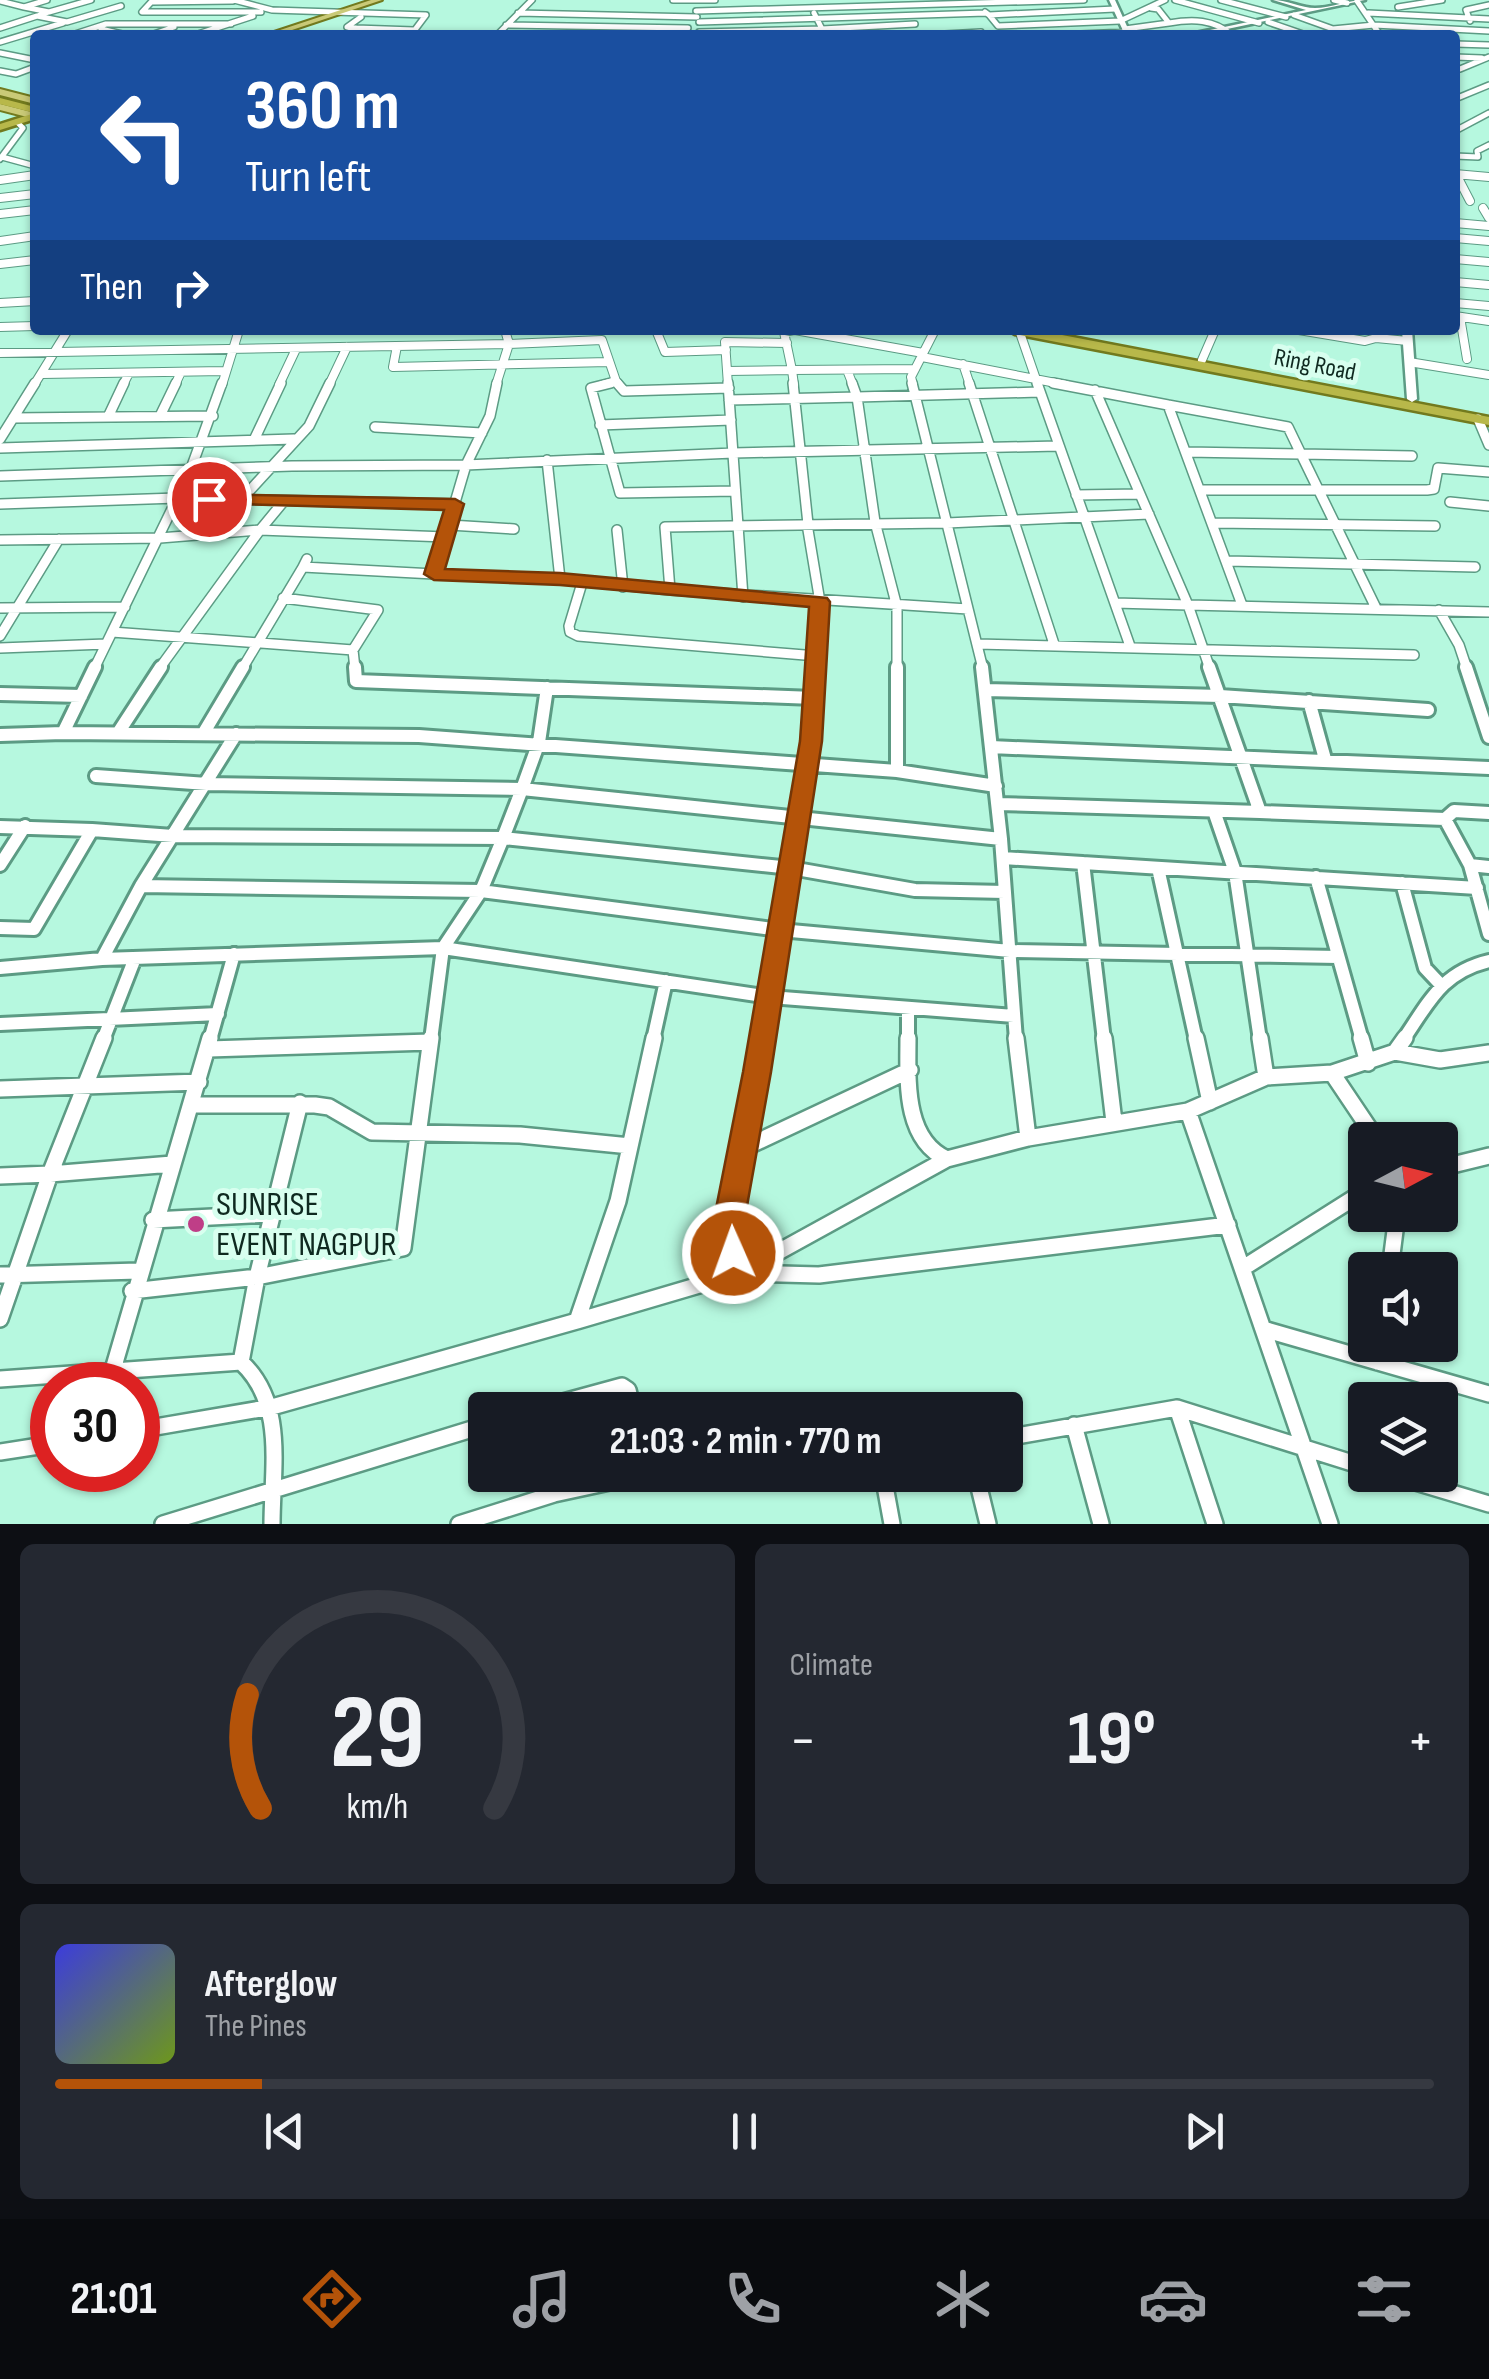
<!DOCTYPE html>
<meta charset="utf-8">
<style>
body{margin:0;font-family:"Sofia Sans Condensed",sans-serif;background:#242831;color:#f1f3f6;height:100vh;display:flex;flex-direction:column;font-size:38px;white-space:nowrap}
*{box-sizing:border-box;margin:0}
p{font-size:32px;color:#9ea1a6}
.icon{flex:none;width:55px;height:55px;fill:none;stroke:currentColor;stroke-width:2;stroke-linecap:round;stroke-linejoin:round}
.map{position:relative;height:1524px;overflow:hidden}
.panel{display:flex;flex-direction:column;gap:20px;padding:20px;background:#0d0f14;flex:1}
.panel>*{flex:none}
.hud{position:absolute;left:30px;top:30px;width:1430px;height:305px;border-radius:10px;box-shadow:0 2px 8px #0004;background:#1a4fa0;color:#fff;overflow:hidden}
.needle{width:65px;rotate:83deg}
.buttons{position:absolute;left:1348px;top:1122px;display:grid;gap:20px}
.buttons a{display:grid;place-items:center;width:110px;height:110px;border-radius:10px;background:#171b24;box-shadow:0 2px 8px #0004;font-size:50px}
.speed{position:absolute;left:30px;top:1362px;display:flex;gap:20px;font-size:50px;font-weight:700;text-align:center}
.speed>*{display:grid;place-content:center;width:130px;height:130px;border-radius:50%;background:#171b24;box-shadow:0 2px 8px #0004;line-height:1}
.speed .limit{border:15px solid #d22;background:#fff;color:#111}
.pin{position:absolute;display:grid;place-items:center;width:85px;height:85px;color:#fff;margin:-42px;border:5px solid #fff;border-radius:50%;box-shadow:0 2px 10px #0007}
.me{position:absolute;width:110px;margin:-55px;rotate:358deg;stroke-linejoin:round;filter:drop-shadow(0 0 8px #0008)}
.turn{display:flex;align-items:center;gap:35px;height:210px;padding:0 50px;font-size:45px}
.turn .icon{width:130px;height:130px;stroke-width:2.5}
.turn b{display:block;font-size:70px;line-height:85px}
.then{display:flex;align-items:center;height:95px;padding:0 50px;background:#0003;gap:20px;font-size:38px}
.big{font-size:75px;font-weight:700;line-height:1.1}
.panel .card{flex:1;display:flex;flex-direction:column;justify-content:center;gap:15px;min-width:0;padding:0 35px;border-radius:15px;background:#242831}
.panel .dial{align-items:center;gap:0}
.dial svg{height:260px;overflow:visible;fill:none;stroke:#363941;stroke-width:7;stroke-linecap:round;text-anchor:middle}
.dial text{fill:#f1f3f6;stroke:none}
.song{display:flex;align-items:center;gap:30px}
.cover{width:120px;height:120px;border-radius:15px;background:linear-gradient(135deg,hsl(240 70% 55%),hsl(80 70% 35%))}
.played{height:10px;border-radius:5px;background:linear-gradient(90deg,#b45309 15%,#363941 15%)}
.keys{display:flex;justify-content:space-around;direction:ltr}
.heat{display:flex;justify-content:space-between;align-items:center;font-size:55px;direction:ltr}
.panel .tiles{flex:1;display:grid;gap:20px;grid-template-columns:1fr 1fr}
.card:last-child{grid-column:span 2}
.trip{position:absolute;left:468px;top:1392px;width:555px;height:100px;border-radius:10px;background:#171b24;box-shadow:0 2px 8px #0004;font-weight:700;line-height:100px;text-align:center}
.tabs{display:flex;height:160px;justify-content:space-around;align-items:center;background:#090b0e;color:#9ea1a6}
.tabs .icon{width:70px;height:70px}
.tabs .selected{color:#b45309}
.tabs b{font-size:45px;color:#f1f3f6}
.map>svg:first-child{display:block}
</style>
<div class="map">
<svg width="1489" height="1524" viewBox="0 0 1489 1524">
<rect width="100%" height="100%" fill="#b6f8df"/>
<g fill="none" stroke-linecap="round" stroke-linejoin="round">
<defs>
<path id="minor-far4" d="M47,0L24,7L49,12L37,16L67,22L121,6
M153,0L142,12H261
M234,0L272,10L426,15L411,35
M673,0H715
M1175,0L1259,23
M1221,0L1286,17
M1334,0L1347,3
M0,1L24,7
M1357,1L1380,35
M152,2L233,1
M1398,7L1442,0
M1151,8L1158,9L1169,23C1192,19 1214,19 1232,35
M696,11L1084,0
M49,12L91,0
M985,12L989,15L1115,9
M518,13L697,17
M1368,13L1489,19
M989,15L998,26L1120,21L1165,0
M1294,15L1333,29L1374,25L1489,31
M1470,21L1466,10L1489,5
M699,22L986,13
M1268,22L1306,35
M506,25L688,28
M0,28L37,16
M356,28L414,30
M101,29L126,35
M822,29L915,24
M1125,29L1169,23
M699,32L822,29L814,13
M72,35L106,24H231
M151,35L174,27
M195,35L253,16
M344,35L356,28L347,27L361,17
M497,35L532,0
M927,35L981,32
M1058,35L1127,32
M0,42L63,23
M1455,44L1489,45
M0,53L35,60
M1455,57L1482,58
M1460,69L1489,57
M0,71L16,74L35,67
M1455,99L1489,85
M1455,131L1489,113
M1455,156L1478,157L1477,151L1489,145
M2,157L35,166
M0,159L23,128L17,122"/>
<path id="minor-far3" d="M1455,174L1489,177
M1456,174L1470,201
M0,180L35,175
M0,198L35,194
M1483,208L1489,218
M0,214L35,210
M1455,223L1489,226
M1455,238L1489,241
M0,241L35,236
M1455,259L1489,262
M0,264L35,260
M1455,282L1489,285
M0,303L35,301
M1455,303L1489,306
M1455,316L1489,321
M1460,317L1467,359
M0,327L35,326
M505,330L509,344L602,340L616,381L602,385
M656,330L665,352L726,350
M794,330L784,332L792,370L915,369
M795,330L923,353
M1019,330L1038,385
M1299,330L1365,341L1376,338L1408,341
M397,346L393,367L609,362
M0,353L509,344L496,385
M922,357L1066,385
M1202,360L1215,330
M1409,362L1489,375
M963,364L970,385
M847,370L853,385
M727,371L792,370L794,385
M42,374L224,371
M616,381L619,385
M34,385L68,330
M123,385L129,373
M175,385L181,372
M222,385L239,330
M279,385L296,349
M329,385L347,347
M728,385L725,342L787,343
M913,385L911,377L935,330"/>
<path id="minor-far2" d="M611,383L591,388L620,493L735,491
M617,383L624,391L729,388
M728,383L743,597
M793,383L808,524
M912,383L983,669
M969,383L1054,644
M1037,383L1130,646
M1053,383L1168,405L1242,605
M1095,390L1188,605L1115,603
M729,400L857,397L852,383
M1168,405L1288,427L1301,454L1187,452
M160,416L176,383
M108,417L124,383
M13,418L213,416
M1478,419L1489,445
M600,425L731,420
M375,427L482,433
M0,439L35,383
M254,440L281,383
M0,448L294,439
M547,460L560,579
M0,476L292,466L466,465L490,416L497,383
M1202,490H1427L1434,489L1438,468L1489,472
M1076,495L1140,494
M241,500L309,426L330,383
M284,501L260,530L446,537
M1450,502L1489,506
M0,504L177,498L455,504
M1214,523L1435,526
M807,524L820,602L816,669
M450,525L514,529
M617,530L623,587
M0,540L160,538L260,530
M307,559L303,567L434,574
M1227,561L1475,567
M582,583L569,626L570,632L578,636L817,656
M670,590L560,579L434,574L466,465L733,453L1058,446
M283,598L378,610L353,650
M0,608L125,607
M1376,608L1301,454L1412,456
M968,609L670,590L665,527L947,523L1149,514
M1439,610L1459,645L1467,669
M112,632L189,474L222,383
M0,636L59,539
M977,644L1414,655
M0,648L106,644
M94,669L112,632L353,650L355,669
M159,669L260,530
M242,669L303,567
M897,669V607L875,522L857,397L1039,392
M1210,669L1188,605L1489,612"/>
<path id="minor-far1" d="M95,667L63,733L419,736L897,771
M355,667L356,681L814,698
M897,667V771L996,786
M982,667L1001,839L1016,1040
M1209,667L1260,812L1445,819L1470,865
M1466,667L1489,737
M547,688L539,742L522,789L1001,839
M985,690L1220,696L1428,710
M0,694L81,696
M1309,701L1325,759
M118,733L161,667
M203,734L243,667
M236,734L141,886L102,959L443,948L431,1040
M0,735L63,733
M991,747L1489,768
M96,776L207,784L522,789L503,838L791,868L915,890L1005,892
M998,804L1260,812
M1214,811L1235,872L1260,1040
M1445,819L1454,811L1489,813
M0,827L92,830
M1003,858L1477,888
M1083,863L1104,1040
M0,865L25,826
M1489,867L1470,865L1489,934
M1158,868L1196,1040
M1316,877L1362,1040
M1402,883L1425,968L1441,985
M141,886L481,891L443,948L770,997L1014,1016
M0,928L34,929L92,830L173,836L503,838L481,891L780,930L1010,951L1338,957
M0,968L102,959
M908,1008V1040
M0,1024L218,1014
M103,1040L135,958
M210,1040L234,954
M653,1040L666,981
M759,1040L811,741L816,667
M1403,1040C1429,1002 1442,972 1489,961"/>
<path id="minor" d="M104,1038L50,1174L172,1164
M760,1038L726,1234L740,1273L819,1275L1228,1225
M908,1038C908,1079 903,1139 947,1159
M1016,1038L1028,1138L1188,1111L1266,1077L1332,1073L1395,1052L1405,1038
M1104,1038L1114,1122
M1196,1038L1210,1102
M1260,1038L1266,1077
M1361,1038L1368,1063
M209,1049L430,1042
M1395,1052L1440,1060L1489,1053
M1332,1073L1377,1140
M0,1089L199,1082
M192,1105H315L329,1107L372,1132L520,1135L630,1146
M1188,1111L1330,1524
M740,1150L910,1070
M1440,1168L1489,1156
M0,1176L50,1174L0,1319
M153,1220L271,1214
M1243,1268L1365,1191
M1390,1270L1397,1215
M0,1275L138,1271
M132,1291L257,1277L300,1103
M577,1321L740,1273L947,1159L1028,1138
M1263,1329L1489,1394
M241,1362C286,1403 272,1469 272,1524
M1377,1362L1380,1345
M112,1373L210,1038
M0,1379L241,1362L257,1277L403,1248L431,1038
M1177,1408L1365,1467
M534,1410L622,1386L628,1390L633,1410
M1074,1425L1101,1524
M138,1430L272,1407L577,1321L618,1201L654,1038
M1005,1438L1177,1408L1215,1524
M0,1452L52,1444
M883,1475L892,1524
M976,1475L988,1524
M1392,1475L1489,1504
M163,1524L485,1425
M459,1524L554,1494L642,1475"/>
<path id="tertiary" d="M1109,0H1115L1131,35H1125Z
M1273,0C1287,0 1301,8 1315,8C1331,8 1348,0 1365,0L1199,35H1186L1306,10Z
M1402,330H1412L1417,399L1412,402L1407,399Z"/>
<path id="primary" d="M371,0H382L277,35H265Z
M0,89L35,98V104L0,95Z
M0,104L35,113V119L0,110Z"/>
<path id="trunk" d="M0,98L35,107V119L0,130V124L35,113L0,104Z
M1008,330H1036L1489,417V425L1015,334Z"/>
</defs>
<!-- minor-far4 casing -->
<use href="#minor-far4" stroke="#5c9b84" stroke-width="8"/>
<!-- minor-far3 casing -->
<use href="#minor-far3" stroke="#5c9b84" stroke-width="10"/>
<!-- minor-far2 casing -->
<use href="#minor-far2" stroke="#5c9b84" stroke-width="12"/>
<!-- minor-far1 casing -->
<use href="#minor-far1" stroke="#5c9b84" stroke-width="18"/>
<!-- minor casing -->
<use href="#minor" stroke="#5c9b84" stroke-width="20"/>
<!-- tertiary casing -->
<use href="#tertiary" stroke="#5c9b84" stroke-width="5"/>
<!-- primary casing -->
<use href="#primary" stroke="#727a1e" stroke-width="4"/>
<!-- trunk casing -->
<use href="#trunk" stroke="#727a1e" stroke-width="5"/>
<!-- minor-far4 -->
<use href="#minor-far4" stroke="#fff" stroke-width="5"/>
<!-- minor-far3 -->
<use href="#minor-far3" stroke="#fff" stroke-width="8"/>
<!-- minor-far2 -->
<use href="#minor-far2" stroke="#fff" stroke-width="9"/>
<!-- minor-far1 -->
<use href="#minor-far1" stroke="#fff" stroke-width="12"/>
<!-- minor -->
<use href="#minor" stroke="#fff" stroke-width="15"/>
<!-- tertiary -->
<use href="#tertiary" fill="#fff" fill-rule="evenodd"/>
<!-- primary -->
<use href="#primary" fill="#caca77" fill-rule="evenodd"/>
<!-- trunk -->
<use href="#trunk" fill="#b8b84a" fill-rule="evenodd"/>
</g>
<!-- route -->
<path fill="#b45309" stroke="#753606" stroke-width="2.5" d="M209,494L455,499L464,504L445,569L560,573L827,598L830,602L822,741L771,1072L742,1234L749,1253L744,1263L733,1267L722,1263L711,1234L743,1072L800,741L809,607L560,585L434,580L424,574L444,510L202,503V495Z"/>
<!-- markers -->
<circle fill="#bf3e87" stroke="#d8ffef" stroke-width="4" cx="196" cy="1224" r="10"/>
<g text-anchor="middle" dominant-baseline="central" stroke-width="10" stroke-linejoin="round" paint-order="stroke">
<!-- far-street labels -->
<g font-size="25" fill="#0f2920" stroke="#d8ffef">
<text transform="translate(1315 365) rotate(11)">Ring Road</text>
</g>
<!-- near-poi labels -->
<g font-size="35" fill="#0f2920" stroke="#d8ffef" text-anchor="start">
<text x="216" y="1204">SUNRISE<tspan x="216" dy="40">EVENT NAGPUR</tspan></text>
</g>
</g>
</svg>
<div class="buttons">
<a><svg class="needle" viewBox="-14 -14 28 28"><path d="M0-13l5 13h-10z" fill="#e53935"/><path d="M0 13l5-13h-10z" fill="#9ea1a6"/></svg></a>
<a><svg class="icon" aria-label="sound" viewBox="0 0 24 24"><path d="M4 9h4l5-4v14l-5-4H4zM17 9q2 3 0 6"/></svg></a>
<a><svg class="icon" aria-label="layers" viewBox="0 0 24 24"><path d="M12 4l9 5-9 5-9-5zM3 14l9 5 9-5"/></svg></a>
</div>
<div class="speed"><div class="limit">30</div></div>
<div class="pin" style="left:209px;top:499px;background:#d93025"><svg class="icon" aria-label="arrive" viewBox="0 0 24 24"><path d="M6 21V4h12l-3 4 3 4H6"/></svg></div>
<svg class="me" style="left:733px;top:1253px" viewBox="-20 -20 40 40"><circle r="17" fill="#b45309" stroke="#fff" stroke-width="3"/><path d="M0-11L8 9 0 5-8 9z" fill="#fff"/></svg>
<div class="trip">21:03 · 2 min · 770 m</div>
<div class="hud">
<div class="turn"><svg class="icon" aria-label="left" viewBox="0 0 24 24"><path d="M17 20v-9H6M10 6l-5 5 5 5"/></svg><div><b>360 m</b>Turn left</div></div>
<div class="then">Then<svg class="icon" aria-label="right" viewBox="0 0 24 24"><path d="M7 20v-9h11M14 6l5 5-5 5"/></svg></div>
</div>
</div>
<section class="panel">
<div class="tiles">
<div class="card dial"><svg viewBox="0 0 100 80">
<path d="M14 69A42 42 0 1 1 86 69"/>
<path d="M14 69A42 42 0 0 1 10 34" stroke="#b45309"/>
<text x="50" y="56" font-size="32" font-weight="700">29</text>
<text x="50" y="72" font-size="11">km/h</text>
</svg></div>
<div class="card"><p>Climate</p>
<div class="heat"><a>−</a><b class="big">19°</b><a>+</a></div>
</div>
<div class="card">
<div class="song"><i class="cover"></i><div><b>Afterglow</b><p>The Pines</p></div></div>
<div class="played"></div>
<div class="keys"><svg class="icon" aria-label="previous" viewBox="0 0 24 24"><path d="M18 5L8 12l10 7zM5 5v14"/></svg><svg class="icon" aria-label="pause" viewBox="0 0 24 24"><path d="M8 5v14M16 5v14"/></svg><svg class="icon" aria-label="next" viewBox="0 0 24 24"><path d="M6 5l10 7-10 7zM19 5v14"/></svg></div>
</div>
</div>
</section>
<nav class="tabs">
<b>21:01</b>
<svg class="icon selected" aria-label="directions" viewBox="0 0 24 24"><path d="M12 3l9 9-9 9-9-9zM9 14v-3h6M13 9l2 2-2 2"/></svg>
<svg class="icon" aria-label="music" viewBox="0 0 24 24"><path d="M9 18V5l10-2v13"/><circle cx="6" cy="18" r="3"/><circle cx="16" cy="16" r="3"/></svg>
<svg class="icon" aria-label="phone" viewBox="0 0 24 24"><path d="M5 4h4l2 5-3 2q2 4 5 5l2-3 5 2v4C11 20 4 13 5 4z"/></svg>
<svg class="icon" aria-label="climate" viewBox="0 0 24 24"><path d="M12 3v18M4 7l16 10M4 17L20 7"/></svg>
<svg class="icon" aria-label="car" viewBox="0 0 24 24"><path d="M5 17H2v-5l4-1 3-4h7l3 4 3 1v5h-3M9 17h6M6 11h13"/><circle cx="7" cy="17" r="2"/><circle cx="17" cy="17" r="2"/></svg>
<svg class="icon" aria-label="filters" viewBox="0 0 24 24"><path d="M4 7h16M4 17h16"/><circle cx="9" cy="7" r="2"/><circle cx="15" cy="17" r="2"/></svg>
</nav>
